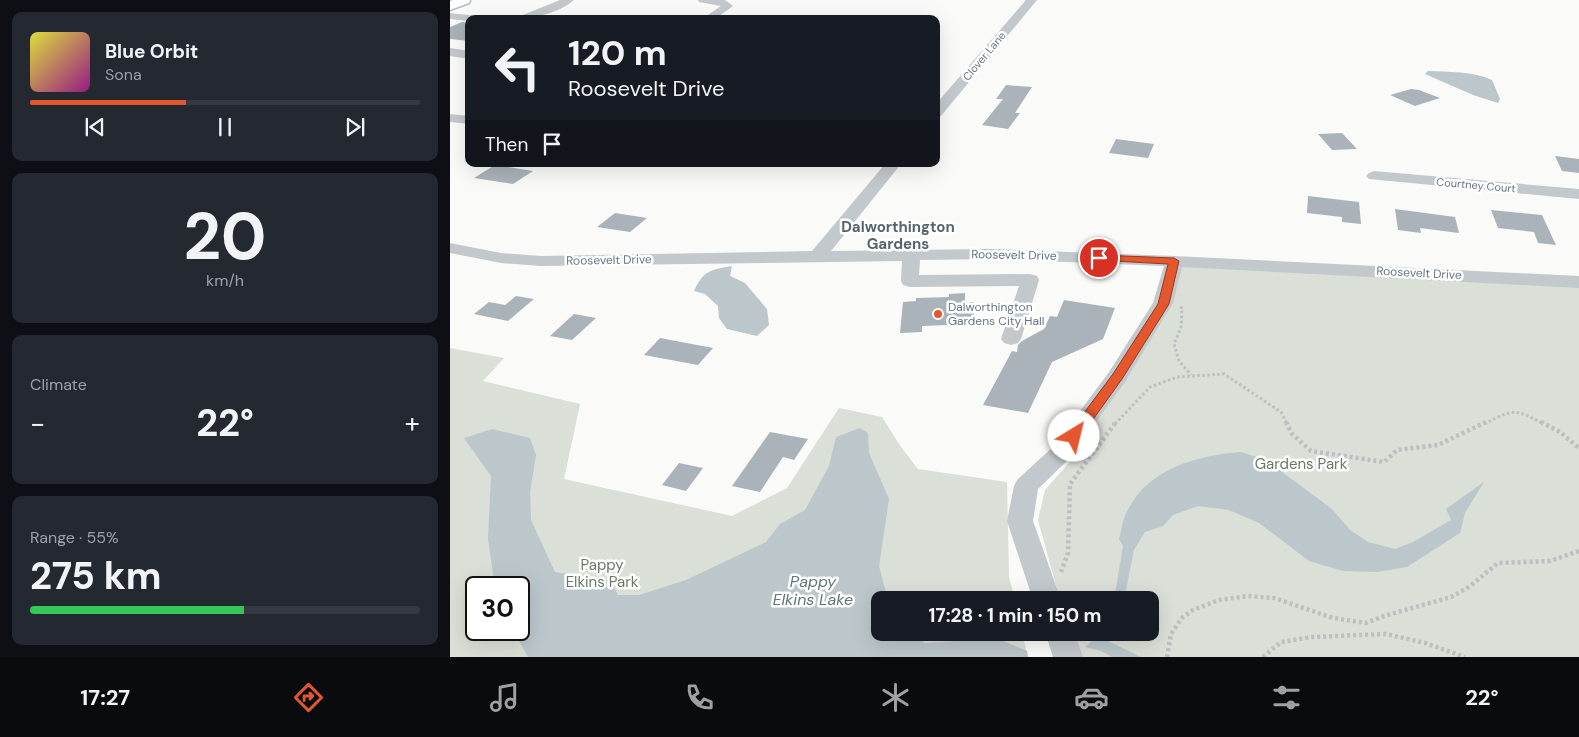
<!DOCTYPE html>
<meta charset="utf-8">
<style>
body{margin:0;font-family:"DM Sans",sans-serif;background:#242831;color:#f1f3f6;height:100vh;display:flex;flex-direction:column;font-size:19px;white-space:nowrap}
*{box-sizing:border-box;margin:0}
p{font-size:16px;color:#9ea1a6}
.icon{flex:none;width:28px;height:28px;fill:none;stroke:currentColor;stroke-width:2;stroke-linecap:round;stroke-linejoin:round}
.map{position:relative;flex:1;overflow:hidden}
.sheet{display:flex;flex-direction:column;gap:12px;padding:12px;background:#0d0f14;width:450px}
.sheet>*{flex:none}
.top-card{position:absolute;left:15px;top:15px;width:475px;height:152px;border-radius:10px;box-shadow:0 5px 20px #0002;background:#171b24;color:#f1f3f6;overflow:hidden}
.speed{position:absolute;left:15px;top:576px;display:flex;gap:10px;font-size:25px;font-weight:700;text-align:center}
.speed>*{display:grid;place-content:center;width:65px;height:65px;border-radius:50%;background:#171b24;box-shadow:0 5px 20px #0002;line-height:1}
.speed .limit{border:2px solid #111;border-radius:8px;background:#fff;color:#111}
.pin{position:absolute;display:grid;place-items:center;width:42px;height:42px;color:#fff;margin:-21px;border:2px solid #fff;border-radius:50%;box-shadow:0 1px 5px #0007}
.me{position:absolute;width:55px;margin:-28px;rotate:36deg;stroke-linejoin:round;filter:drop-shadow(0 0 4px #0008)}
.turn{display:flex;align-items:center;gap:18px;height:105px;padding:0 20px;font-size:22px}
.turn .icon{width:65px;height:65px;stroke-width:2.5}
.turn b{display:block;font-size:35px;line-height:42px}
.then{display:flex;align-items:center;height:48px;padding:0 20px;background:#0003;gap:10px;font-size:19px}
.big{font-size:38px;font-weight:700;line-height:1.1}
.sheet .widget{flex:1;display:flex;flex-direction:column;justify-content:center;gap:8px;min-width:0;padding:0 18px;border-radius:10px;background:#242831}
.sheet .dial{align-items:center;gap:0}
.dial b{font-size:65px;line-height:1}
.song{display:flex;align-items:center;gap:15px}
.cover{width:60px;height:60px;border-radius:8px;background:linear-gradient(135deg,hsl(60 70% 55%),hsl(310 70% 35%))}
.played{height:5px;border-radius:2px;background:linear-gradient(90deg,#e4572e 40%,#363941 40%)}
.keys{display:flex;justify-content:space-around;direction:ltr}
.heat{display:flex;justify-content:space-between;align-items:center;font-size:28px;direction:ltr}
.charge{height:8px;border-radius:4px;background:linear-gradient(90deg,#34c759 55%,#363941 0)}
.trip{position:absolute;left:421px;top:591px;width:288px;height:50px;border-radius:10px;background:#171b24;box-shadow:0 5px 20px #0002;font-weight:700;line-height:50px;text-align:center}
.tabs{display:flex;height:80px;justify-content:space-around;align-items:center;background:#090b0e;color:#9ea1a6}
.tabs .icon{width:35px;height:35px}
.tabs .on{color:#e4572e}
.tabs b{font-size:22px;color:#f1f3f6}
main{display:flex;flex:1;min-height:0}
.map>svg:first-child{display:block}
</style>
<main>
<section class="sheet">
<div class="widget">
<div class="song"><i class="cover"></i><div><b>Blue Orbit</b><p>Sona</p></div></div>
<div class="played"></div>
<div class="keys"><svg class="icon" aria-label="previous" viewBox="0 0 24 24"><path d="M18 5L8 12l10 7zM5 5v14"/></svg><svg class="icon" aria-label="pause" viewBox="0 0 24 24"><path d="M8 5v14M16 5v14"/></svg><svg class="icon" aria-label="next" viewBox="0 0 24 24"><path d="M6 5l10 7-10 7zM19 5v14"/></svg></div>
</div>
<div class="widget dial"><b>20</b><p>km/h</p></div>
<div class="widget"><p>Climate</p>
<div class="heat"><a>−</a><b class="big">22°</b><a>+</a></div>
</div>
<div class="widget"><p>Range · 55%</p><b class="big">275 km</b><div class="charge"></div></div>
</section>
<div class="map">
<svg width="1129" height="657" viewBox="0 0 1129 657">
<rect width="100%" height="100%" fill="#fafaf8"/>
<!-- green -->
<path fill="#dadfd7" fill-rule="evenodd" d="M731,264L1129,284V657H626L619,633L700,632V600H610L588,520L595,490L625,456L692,350Z
M0,348L54,358L33,381L130,404L114,479L282,516L337,488L389,408L432,417L451,447L468,469L557,482L559,577L565,600H430V632L572,633L578,657H0ZM26,588H69V630H26Z"/>
<!-- water -->
<path fill="#bbc7cb" d="M978,71C998,72 1023,71 1042,80L1050,99L1048,103L1023,95L975,74Z
M282,266L280,276L295,283L317,309L319,325L307,336L277,329L269,318L268,306L255,294L244,291C254,270 260,270 282,266Z
M410,428L418,433L419,453L439,499L429,566L438,600H430V632L460,633L475,643L505,641L535,633L577,651L578,657H78L63,630H69V588L45,587L38,539L41,476L14,438L42,429L80,438L86,455L80,492L81,520L105,572L161,581L168,595H189L236,580L316,542L330,524L355,510L379,466L386,437Z
M791,452L816,460L882,509L900,530L918,542L945,549L963,542L1001,520L996,509L1034,482L1015,513L1010,533L957,567L927,572L893,571L859,561L809,523L779,510L748,506L723,515L713,526L695,532L684,550L674,600H664L673,546L669,539C671,532 672,523 675,516C695,469 744,456 791,452Z
M651,633H664L660,642L691,657H662L651,651L635,647Z"/>
<!-- building -->
<path fill="#aab3b9" d="M12,22L19,23V41L0,39V27Z
M556,85L582,87L565,113H570L558,129L532,125L553,99H546Z
M961,89L969,90L990,98L965,106L940,95Z
M892,133L907,149L882,150L868,134Z
M666,139L704,144L698,158L659,153Z
M1105,156L1129,159V173L1112,171Z
M45,165L83,171L63,184L24,178Z
M858,196L909,202L911,224L892,222V217L857,213Z
M945,209L1005,217L1009,233L970,228L971,233L948,230Z
M1041,210L1092,215L1106,245L1088,243L1084,232L1048,228Z
M165,213L197,218L180,232L147,227Z
M515,293V303L524,302V324L472,326V332L450,333L453,302L466,301V298L499,297V294Z
M66,296L84,299L58,321L24,314L39,302L55,305Z
M614,300L665,308L653,339L602,362L578,413L533,405L562,351L567,352L568,345L572,341L594,329L600,316L607,317Z
M124,314L146,318L122,340L100,336Z
M210,338L263,348L248,365L194,355Z
M320,432L358,439L344,460L333,457L310,492L282,486Z
M229,463L253,468L236,491L212,485Z"/>
<g fill="none" stroke-linecap="round" stroke-linejoin="round">
<defs>
<path id="major" d="M3,0H20L19,3L0,10V1Z"/>
</defs>
<!-- major casing -->
<use href="#major" stroke="#b5babe" stroke-width="3"/>
<!-- path-far1 -->
<path stroke="#bbbfc2" stroke-width="3" stroke-dasharray="2.5 2.5" stroke-linecap="butt" d="M730,307L732,308L731,327L724,344L729,361L741,375
M665,424L700,387L727,377L774,374L831,412L837,424
M1034,424C1064,409 1064,408 1094,424"/>
<!-- path -->
<path stroke="#bbbfc2" stroke-width="4.5" stroke-dasharray="3 3" stroke-linecap="butt" d="M836,422L842,434L861,451L934,462L947,450L988,445L1036,422
M1091,422L1110,432L1129,448
M611,572L618,553L620,484L666,422
M717,657L721,634L732,618L743,610L769,600L798,596L824,598L883,618L916,623L934,616L1001,597L1019,587L1048,563L1100,561L1129,551
M813,657L831,642L862,637L936,634L975,643L1015,657"/>
<!-- minor -->
<path fill="#c3c8cc" fill-rule="evenodd" d="M110,0H124C110,13 81,19 63,19Z
M248,0H275L283,6L265,19H252L271,6L249,2Z
M576,0H587L491,116L486,117V104Z
M0,13L27,16L32,19H19V21L0,19Z
M0,48L19,51V59L0,56Z
M0,114L19,116V124L0,122Z
M435,164H451L381,251L539,249L724,256L1129,276V288L732,267L723,303L675,382L621,457L588,489L583,521L611,600H583L557,521L564,486L567,480L605,445L659,372L703,303L714,266L539,259L470,260L469,275L580,274L587,276L589,280L571,339L568,343L561,345L554,343L551,339L569,286L460,287L453,285L451,281L452,261L91,266L51,263L0,253V243L51,253L91,256L362,251Z
M924,171L1129,189V199L919,179L916,176L919,173Z
M595,632H624L633,657H603Z"/>
<!-- major -->
<use href="#major" fill="#fff" fill-rule="evenodd"/>
</g>
<!-- route -->
<path fill="#e4572e" stroke="#94391e" d="M649,255L724,258L729,261L719,304L672,379L629,439H619L617,436L619,433L663,374L708,304L718,264L645,260L644,258Z"/>
<!-- markers -->
<circle fill="#e4572e" stroke="#fff" stroke-width="2" cx="488" cy="314" r="5"/>
<g text-anchor="middle" dominant-baseline="central" stroke-width="5" stroke-linejoin="round" paint-order="stroke">
<!-- far-street labels -->
<g font-size="11" fill="#657683" stroke="#fff">
<text transform="translate(534 56) rotate(-50)">Clover Lane</text>
<text transform="translate(1026 185) rotate(5)">Courtney Court</text>
</g>
<!-- street labels -->
<g font-size="12" fill="#657683" stroke="#fff">
<text transform="translate(564 255) rotate(1)">Roosevelt Drive</text>
<text transform="translate(159 260) rotate(-1)">Roosevelt Drive</text>
<text transform="translate(969 273) rotate(3)">Roosevelt Drive</text>
</g>
<!-- poi labels -->
<g font-size="12" fill="#657683" stroke="#fff" text-anchor="start">
<text x="498" y="307">Dalworthington<tspan x="498" dy="14">Gardens City Hall</tspan></text>
</g>
<!-- quarter labels -->
<g font-size="15" font-weight="bold" fill="#57646e" stroke="#fff">
<text x="448" y="227">Dalworthington<tspan x="448" dy="17">Gardens</tspan></text>
</g>
<!-- near-park labels -->
<g font-size="15" fill="#687a64" stroke="#fff">
<text x="851" y="464">Gardens Park</text>
<text x="152" y="565">Pappy<tspan x="152" dy="17">Elkins Park</tspan></text>
</g>
<!-- near-water labels -->
<g font-size="16" font-style="italic" fill="#60757c" stroke="#fff">
<text x="363" y="581">Pappy<tspan x="363" dy="18">Elkins Lake</tspan></text>
</g>
</g>
</svg>
<div class="speed"><div class="limit">30</div></div>
<div class="pin" style="left:649px;top:258px;background:#d93025"><svg class="icon" aria-label="arrive" viewBox="0 0 24 24"><path d="M6 21V4h12l-3 4 3 4H6"/></svg></div>
<svg class="me" style="left:624px;top:436px" viewBox="-20 -20 40 40"><circle r="19" fill="#fff"/><path d="M0-13L10 11 0 6-10 11z" fill="#e4572e"/></svg>
<div class="trip">17:28 · 1 min · 150 m</div>
<div class="top-card">
<div class="turn"><svg class="icon" aria-label="left" viewBox="0 0 24 24"><path d="M17 20v-9H6M10 6l-5 5 5 5"/></svg><div><b>120 m</b>Roosevelt Drive</div></div>
<div class="then">Then<svg class="icon" aria-label="arrive" viewBox="0 0 24 24"><path d="M6 21V4h12l-3 4 3 4H6"/></svg></div>
</div>
</div>
</main>
<nav class="tabs">
<b>17:27</b>
<svg class="icon on" aria-label="directions" viewBox="0 0 24 24"><path d="M12 3l9 9-9 9-9-9zM9 14v-3h6M13 9l2 2-2 2"/></svg>
<svg class="icon" aria-label="music" viewBox="0 0 24 24"><path d="M9 18V5l10-2v13"/><circle cx="6" cy="18" r="3"/><circle cx="16" cy="16" r="3"/></svg>
<svg class="icon" aria-label="phone" viewBox="0 0 24 24"><path d="M5 4h4l2 5-3 2q2 4 5 5l2-3 5 2v4C11 20 4 13 5 4z"/></svg>
<svg class="icon" aria-label="climate" viewBox="0 0 24 24"><path d="M12 3v18M4 7l16 10M4 17L20 7"/></svg>
<svg class="icon" aria-label="car" viewBox="0 0 24 24"><path d="M5 17H2v-5l4-1 3-4h7l3 4 3 1v5h-3M9 17h6M6 11h13"/><circle cx="7" cy="17" r="2"/><circle cx="17" cy="17" r="2"/></svg>
<svg class="icon" aria-label="filters" viewBox="0 0 24 24"><path d="M4 7h16M4 17h16"/><circle cx="9" cy="7" r="2"/><circle cx="15" cy="17" r="2"/></svg>
<b>22°</b>
</nav>
